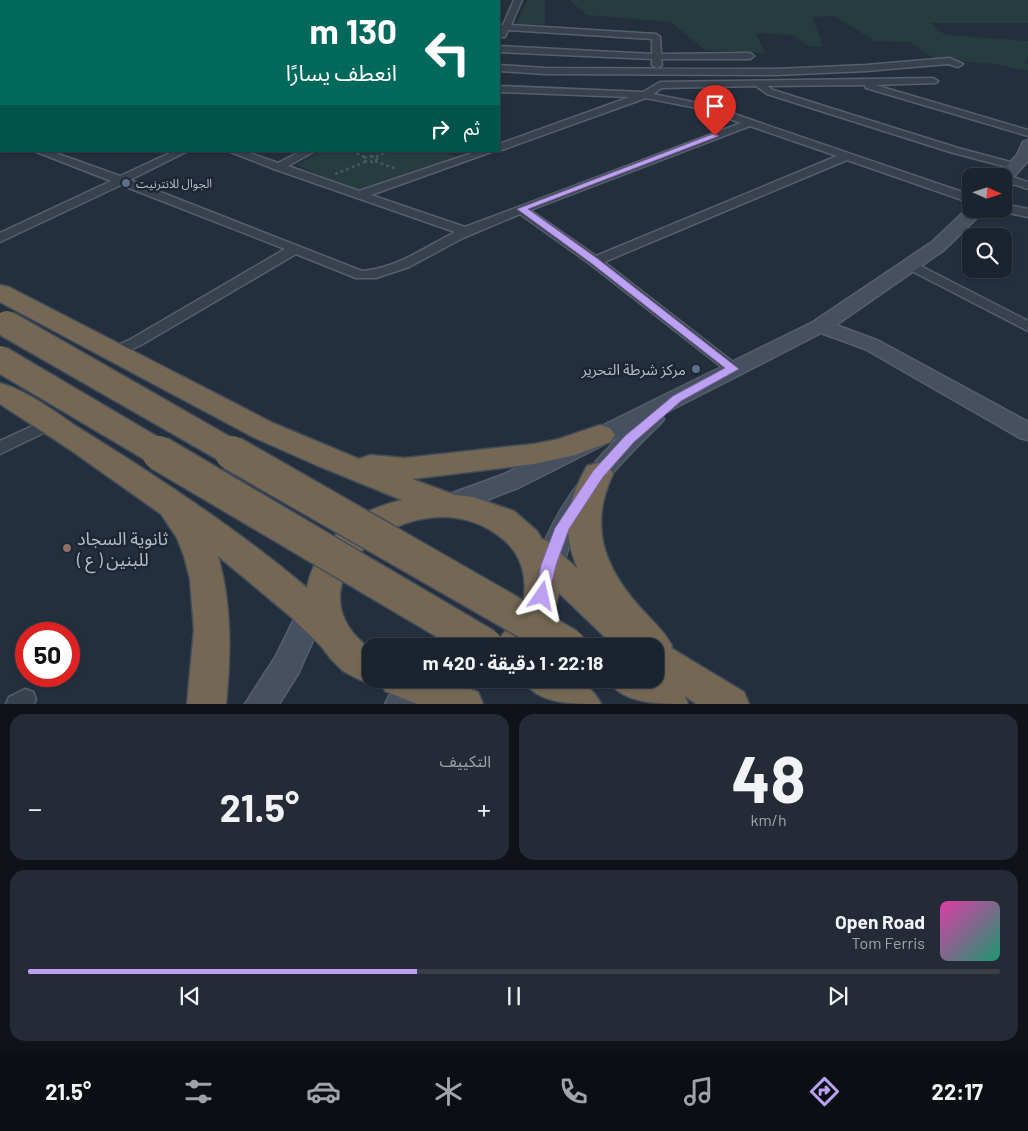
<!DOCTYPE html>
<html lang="ar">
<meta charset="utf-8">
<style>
body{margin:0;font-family:Barlow,"Noto Sans Arabic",sans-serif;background:#242b36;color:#f1f3f6;direction:rtl;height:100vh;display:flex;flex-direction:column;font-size:19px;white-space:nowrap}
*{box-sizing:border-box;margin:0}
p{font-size:16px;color:#a0a4aa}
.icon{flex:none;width:28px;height:28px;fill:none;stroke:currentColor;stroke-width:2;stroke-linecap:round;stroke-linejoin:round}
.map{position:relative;height:704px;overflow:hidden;direction:ltr}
.sheet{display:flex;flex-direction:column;gap:10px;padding:10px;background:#0f1319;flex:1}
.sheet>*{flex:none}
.guide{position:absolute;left:0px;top:0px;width:500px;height:152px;box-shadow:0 1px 4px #0004,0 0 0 1px #39404a;direction:rtl;background:#00695c;color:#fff;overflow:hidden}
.needle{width:32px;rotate:93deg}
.tools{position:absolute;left:962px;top:168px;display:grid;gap:10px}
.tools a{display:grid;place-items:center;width:50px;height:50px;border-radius:10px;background:#1b232e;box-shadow:0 1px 4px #0004,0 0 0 1px #39404a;font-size:25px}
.speed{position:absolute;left:15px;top:622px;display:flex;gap:10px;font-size:25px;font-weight:700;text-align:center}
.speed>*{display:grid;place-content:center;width:65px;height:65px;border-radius:50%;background:#1b232e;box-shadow:0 1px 4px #0004,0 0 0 1px #39404a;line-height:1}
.speed .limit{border:8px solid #d22;background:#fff;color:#111}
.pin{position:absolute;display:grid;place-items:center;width:42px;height:42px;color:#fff;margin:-51px -21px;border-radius:50% 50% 50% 0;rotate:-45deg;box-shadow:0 0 5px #0007}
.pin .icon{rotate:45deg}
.me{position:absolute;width:55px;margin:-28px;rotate:11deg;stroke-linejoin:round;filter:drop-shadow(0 0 4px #0008)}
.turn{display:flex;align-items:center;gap:18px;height:105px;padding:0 20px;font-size:22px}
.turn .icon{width:65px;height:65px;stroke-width:2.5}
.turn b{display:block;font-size:35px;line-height:42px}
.then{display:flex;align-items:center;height:48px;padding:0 20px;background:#0003;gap:10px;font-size:19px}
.big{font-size:38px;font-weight:700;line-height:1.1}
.sheet .tile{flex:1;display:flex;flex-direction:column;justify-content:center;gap:8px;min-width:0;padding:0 18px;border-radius:15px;background:#242b36}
.sheet .dial{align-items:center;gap:0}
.dial b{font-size:65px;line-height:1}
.song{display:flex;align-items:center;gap:15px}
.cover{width:60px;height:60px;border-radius:8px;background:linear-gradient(135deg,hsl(320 70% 55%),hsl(160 70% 35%))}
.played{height:5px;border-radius:2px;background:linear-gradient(90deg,#bca0f2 40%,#39404a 40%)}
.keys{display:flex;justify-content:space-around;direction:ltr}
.heat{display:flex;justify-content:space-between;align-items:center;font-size:28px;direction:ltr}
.sheet .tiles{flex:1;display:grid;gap:10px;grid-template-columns:1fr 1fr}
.tile:last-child{grid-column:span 2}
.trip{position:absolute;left:362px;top:638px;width:302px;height:50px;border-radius:15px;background:#1b232e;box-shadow:0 1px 4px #0004,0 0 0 1px #39404a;font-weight:700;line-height:50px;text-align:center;direction:rtl}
.menu{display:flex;height:80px;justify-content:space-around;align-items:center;background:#0b0e12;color:#a0a4aa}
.menu .icon{width:35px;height:35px}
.menu .active{color:#bca0f2}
.menu b{font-size:22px;color:#f1f3f6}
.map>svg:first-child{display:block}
</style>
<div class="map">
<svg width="1028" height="704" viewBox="0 0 1028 704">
<rect width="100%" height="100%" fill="#242f3e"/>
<!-- green -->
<path fill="#263c3f" d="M527,0H545V25L516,24Z
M569,0H1028V23H931L945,35L1028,41V58L1023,63L1028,64V71L995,64L935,59L910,42L875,41L834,16L812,17L823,46L810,47L793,35L755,33L766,53L705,50L671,22L587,15Z
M322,151H442L462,158L356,192L297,165Z"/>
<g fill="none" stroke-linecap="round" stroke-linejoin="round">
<defs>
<path id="street" d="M327,0H335V1H327Z
M514,0H522L511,25L656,34L660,37L661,54L750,53L754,56L750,59H661L662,65L657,68L652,65V59L499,52V46L652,54V39L508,30L505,37H499V25H503Z
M0,10H1V14H0Z
M0,35L1,36V41H0Z
M949,58L963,64L958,67L948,64L866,71L776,75L545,74L499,71V65L545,68L776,69L866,65Z
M0,78H1V85H0Z
M933,78L938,81L936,83L875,85L1028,130V136L866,88L865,85L767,86L773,90L958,148L1018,164L1020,166L1018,168L1014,169L950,152L767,94L756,86L662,88L653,94L708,105L971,195V203L847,160L604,262L738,366L741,369L738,372H728L590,264L520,214L463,238L409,267L376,278H356L296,254L141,345L119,355H109L106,352L109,349L131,339L285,249L121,185L0,242V233L111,181L34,151H50L120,176L174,151H188L130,180L362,271C397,268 424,248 455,232L274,169L228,151H244L278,163L301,151H315L288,166L359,191L478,151H494L371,195L465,227L741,123L702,109L646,98L499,151V144L630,97L499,92V86L643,92L660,82ZM750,126L837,156L596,256L530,210Z
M1004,174L1028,182V189L1004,181V176H999Z
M1004,204L1028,209V217L1000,211L998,209H1004Z
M911,261L1028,321V331L906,268L904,265L906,262Z
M52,417L58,418L60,422L58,426L0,454V441Z
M25,689L33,692L36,699L34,704H6L9,697Z"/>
<path id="secondary" d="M1028,140V161L1010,181L1004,183V176H997L1017,155L1023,142Z
M971,205V209H986L944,250L836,325L879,341L1028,422V440L1020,438L865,349L821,333L661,415L664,419L660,424C628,455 595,488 575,529C567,547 565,567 556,584L546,587L536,584L532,576C548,521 578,477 619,437L520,487L457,512L448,514L439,512L435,505L439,498L502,475L813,322L932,242Z
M315,593L325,597L329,605L298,674L279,704H245L276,656L305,597Z
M419,679H470L466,689L431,704H385L390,694Z"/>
<path id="highway" d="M0,285L9,287L273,423L359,459L370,455L405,458L534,444L559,439L600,425L610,428L615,435L610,442L575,455L534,464L412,479L455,495L473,497L514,511L537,531L542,539L547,541L578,569C561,532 567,501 587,466L598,463L609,466L613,474C589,524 603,565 638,605C650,619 664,630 672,646L671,648L744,692L749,704H696L685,696L688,704C658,704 622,704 607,679H656V646H631L628,643L622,645L609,641L559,593L552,621L537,646H496C503,629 518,621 523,602C528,579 522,555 504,540C422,468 276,582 371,649V679H443L478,692L483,704H417L385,691L380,681L371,684L358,679L343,671L331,659L321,646L290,616L218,556C232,605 231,653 226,704H187L194,630L190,579L184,556L177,538L161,514L69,449L0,404V383C28,391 55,412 79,428C155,475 239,530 307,588C312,557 338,527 365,513C377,507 390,503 402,500L316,465L253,437L0,302Z
M522,679C551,677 587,673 601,704C571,704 537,704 522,679Z"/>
</defs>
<!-- street casing -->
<use href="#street" stroke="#565f6c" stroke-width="3"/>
<!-- secondary casing -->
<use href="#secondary" stroke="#565f6c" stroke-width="3"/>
<!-- highway casing -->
<use href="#highway" stroke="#434c59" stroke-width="3"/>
<!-- path -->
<path stroke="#44595c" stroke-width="2.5" stroke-dasharray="3 3" stroke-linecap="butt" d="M351,151L365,157
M371,156L377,159L374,162L364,161V158Z
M376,157L388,151
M375,161L396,169
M335,174L365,162"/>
<!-- street -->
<use href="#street" fill="#38414e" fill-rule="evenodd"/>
<!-- secondary -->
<use href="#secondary" fill="#465061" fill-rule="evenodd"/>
<!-- highway -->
<use href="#highway" fill="#746855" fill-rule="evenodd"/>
<defs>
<path id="highway-bridge-far1" d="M7,324L234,454
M0,359L161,454"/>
<path id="highway-bridge" d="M159,453L486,646
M232,453L569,646"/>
</defs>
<!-- highway-bridge-far1 casing -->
<use href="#highway-bridge-far1" stroke="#434c59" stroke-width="29" stroke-linecap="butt"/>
<!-- highway-bridge casing -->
<use href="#highway-bridge" stroke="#434c59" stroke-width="37" stroke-linecap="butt"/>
<!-- highway-bridge-far1 -->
<use href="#highway-bridge-far1" stroke="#746855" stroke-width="26"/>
<!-- highway-bridge -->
<use href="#highway-bridge" stroke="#746855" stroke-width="34"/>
</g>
<!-- route -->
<path fill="#bca0f2" stroke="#7a689d" d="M713,134L719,136L528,209L598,259L739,369L681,401L634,442L603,477L569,529L556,565L548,600L542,602L537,600L535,596L541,565L555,528L593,471L625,436L673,396L725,368L591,263L517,209Z"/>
<!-- markers -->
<g fill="#5c6f8a" stroke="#1d2633" stroke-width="2">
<circle cx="126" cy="183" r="5"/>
<circle cx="696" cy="369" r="5"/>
</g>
<circle fill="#8d6e63" stroke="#1d2633" stroke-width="2" cx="67" cy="548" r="5"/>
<g text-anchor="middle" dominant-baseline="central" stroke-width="5" stroke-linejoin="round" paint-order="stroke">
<!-- far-poi labels -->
<g font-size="12" fill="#b4bcc9" stroke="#1d2633" text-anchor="start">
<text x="136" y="183">الجوال للانترنيت</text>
</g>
<!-- poi labels -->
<g font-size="15" fill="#b4bcc9" stroke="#1d2633" text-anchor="end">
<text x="686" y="369">مركز شرطة التحرير</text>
</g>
<!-- near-poi labels -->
<g font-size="18" fill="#b4bcc9" stroke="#1d2633" text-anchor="start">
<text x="77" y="538">ثانوية السجاد<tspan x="77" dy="21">( ع ) للبنين</tspan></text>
</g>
</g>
</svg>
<div class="tools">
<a><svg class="needle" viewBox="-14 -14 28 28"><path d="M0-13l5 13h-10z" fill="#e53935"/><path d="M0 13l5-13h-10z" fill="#a0a4aa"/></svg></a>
<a><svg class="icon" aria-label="search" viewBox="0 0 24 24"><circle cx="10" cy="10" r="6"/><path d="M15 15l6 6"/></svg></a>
</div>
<div class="speed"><div class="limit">50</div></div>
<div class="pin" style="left:715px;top:136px;background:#d93025"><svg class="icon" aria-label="arrive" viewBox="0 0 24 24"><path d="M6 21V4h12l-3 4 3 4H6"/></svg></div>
<svg class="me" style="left:542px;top:596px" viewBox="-20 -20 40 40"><path d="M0-17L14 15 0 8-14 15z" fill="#bca0f2" stroke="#fff" stroke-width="4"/></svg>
<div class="trip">22:18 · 1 دقيقة · 420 m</div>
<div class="guide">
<div class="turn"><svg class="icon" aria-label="left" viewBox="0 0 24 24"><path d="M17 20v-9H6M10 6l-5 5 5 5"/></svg><div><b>130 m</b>انعطف يسارًا</div></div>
<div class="then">ثم<svg class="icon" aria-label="right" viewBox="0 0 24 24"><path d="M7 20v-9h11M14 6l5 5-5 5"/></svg></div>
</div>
</div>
<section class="sheet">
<div class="tiles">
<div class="tile dial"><b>48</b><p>km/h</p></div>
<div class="tile"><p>التكييف</p>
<div class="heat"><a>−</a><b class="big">21.5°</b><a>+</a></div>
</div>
<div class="tile">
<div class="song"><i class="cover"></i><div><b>Open Road</b><p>Tom Ferris</p></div></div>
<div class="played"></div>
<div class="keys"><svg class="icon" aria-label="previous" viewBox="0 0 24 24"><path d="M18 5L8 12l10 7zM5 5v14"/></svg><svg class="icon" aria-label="pause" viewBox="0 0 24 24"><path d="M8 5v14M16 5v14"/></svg><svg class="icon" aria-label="next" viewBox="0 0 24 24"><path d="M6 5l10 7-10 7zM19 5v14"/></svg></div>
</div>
</div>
</section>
<nav class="menu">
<b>22:17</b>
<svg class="icon active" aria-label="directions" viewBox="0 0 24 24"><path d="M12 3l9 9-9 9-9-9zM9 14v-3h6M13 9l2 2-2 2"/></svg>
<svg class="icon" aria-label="music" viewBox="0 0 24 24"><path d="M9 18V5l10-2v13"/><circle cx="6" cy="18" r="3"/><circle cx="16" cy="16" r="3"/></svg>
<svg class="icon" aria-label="phone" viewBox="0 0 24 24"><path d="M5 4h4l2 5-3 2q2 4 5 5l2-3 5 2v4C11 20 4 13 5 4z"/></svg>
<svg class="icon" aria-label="climate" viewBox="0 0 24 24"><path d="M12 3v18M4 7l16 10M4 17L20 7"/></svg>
<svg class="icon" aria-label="car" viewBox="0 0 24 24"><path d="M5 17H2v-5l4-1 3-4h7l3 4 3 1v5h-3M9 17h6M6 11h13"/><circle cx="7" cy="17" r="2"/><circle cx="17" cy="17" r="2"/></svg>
<svg class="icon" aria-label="filters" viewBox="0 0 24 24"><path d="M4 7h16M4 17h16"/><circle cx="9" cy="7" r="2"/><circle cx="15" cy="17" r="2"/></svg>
<b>21.5°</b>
</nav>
